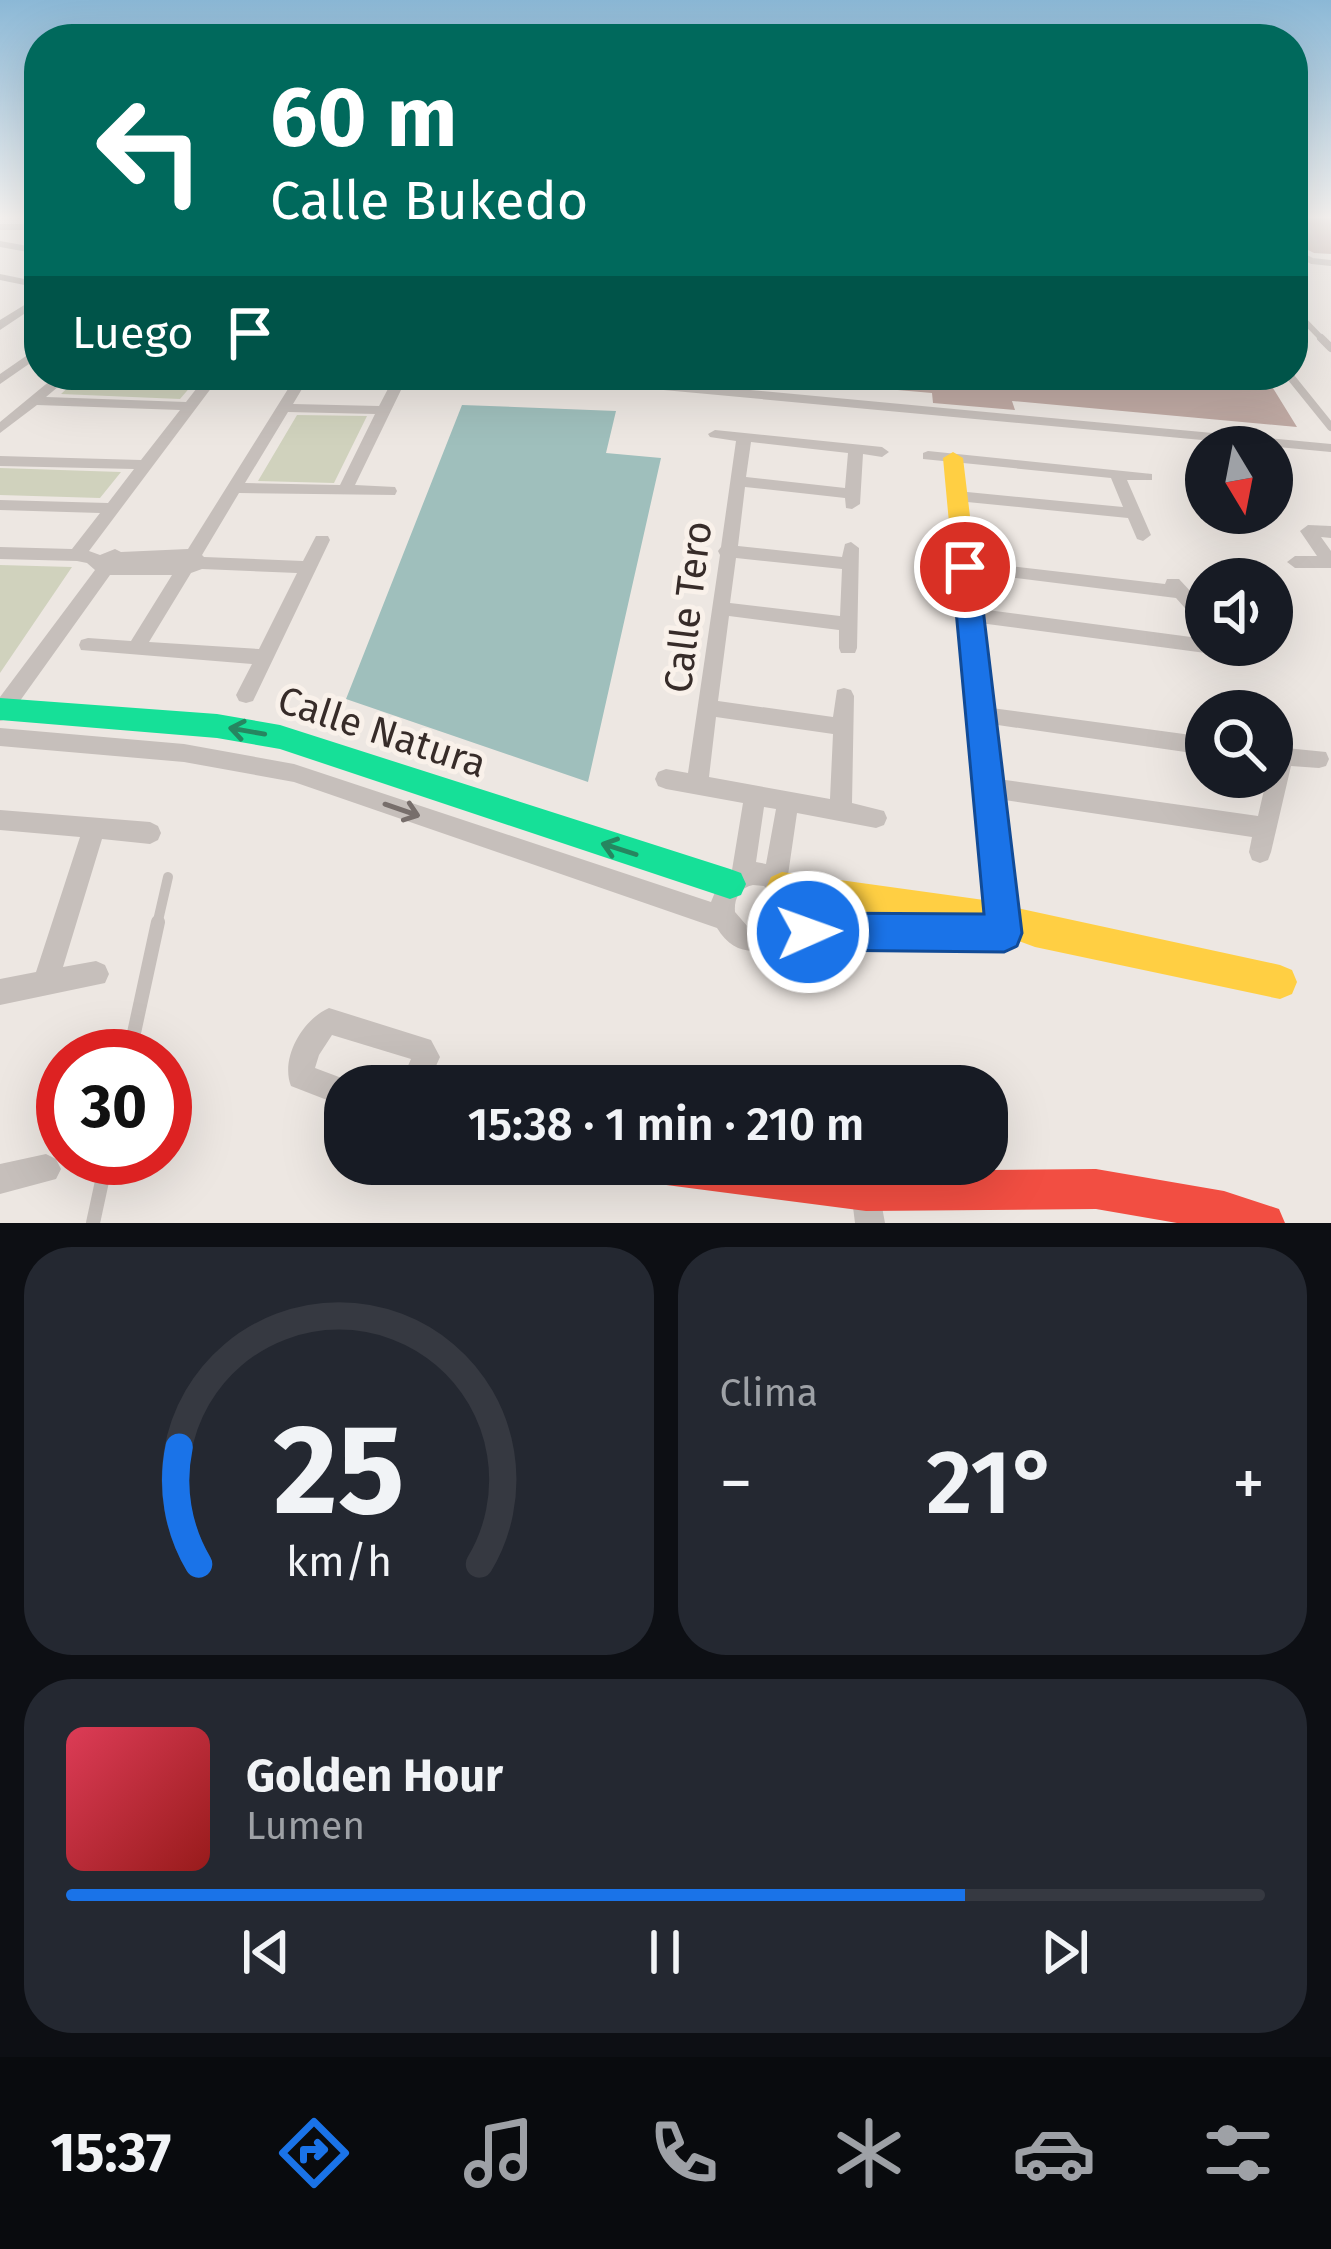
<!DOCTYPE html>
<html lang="es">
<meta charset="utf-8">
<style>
body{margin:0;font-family:"Fira Sans",sans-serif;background:#242831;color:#f1f3f6;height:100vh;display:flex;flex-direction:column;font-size:45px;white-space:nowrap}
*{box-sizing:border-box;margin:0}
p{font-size:39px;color:#9ea1a6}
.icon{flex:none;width:66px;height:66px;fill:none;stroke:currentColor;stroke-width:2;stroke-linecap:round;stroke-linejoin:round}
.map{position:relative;height:1223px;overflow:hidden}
.sheet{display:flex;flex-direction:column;gap:24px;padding:24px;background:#0d0f14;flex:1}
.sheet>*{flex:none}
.banner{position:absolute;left:24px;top:24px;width:1284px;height:366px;border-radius:48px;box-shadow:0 12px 48px #0002;background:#00695c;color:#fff;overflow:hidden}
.needle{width:78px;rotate:170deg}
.tools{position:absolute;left:1185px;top:426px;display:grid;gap:24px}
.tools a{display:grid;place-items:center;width:108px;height:108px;border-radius:50%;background:#171b24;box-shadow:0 12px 48px #0002;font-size:60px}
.speed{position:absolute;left:36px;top:1029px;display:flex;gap:24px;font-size:60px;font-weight:700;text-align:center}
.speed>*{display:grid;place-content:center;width:156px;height:156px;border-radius:50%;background:#171b24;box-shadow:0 12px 48px #0002;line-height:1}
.speed .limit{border:18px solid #d22;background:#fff;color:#111}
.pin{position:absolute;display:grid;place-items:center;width:102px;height:102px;color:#fff;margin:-51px;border:6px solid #fff;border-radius:50%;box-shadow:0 3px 12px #0007}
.me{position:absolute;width:132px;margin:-66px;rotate:88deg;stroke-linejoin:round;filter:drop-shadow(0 0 9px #0008)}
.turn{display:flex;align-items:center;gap:42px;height:252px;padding:0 48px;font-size:54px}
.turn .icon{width:156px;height:156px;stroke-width:2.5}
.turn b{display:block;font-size:84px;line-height:102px}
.then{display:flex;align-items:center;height:114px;padding:0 48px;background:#0003;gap:24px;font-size:45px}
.big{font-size:90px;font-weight:600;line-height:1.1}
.sheet .card{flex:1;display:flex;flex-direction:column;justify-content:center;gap:18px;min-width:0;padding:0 42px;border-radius:48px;background:#242831}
.sheet .dial{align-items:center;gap:0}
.dial svg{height:312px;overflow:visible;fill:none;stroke:#363941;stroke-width:7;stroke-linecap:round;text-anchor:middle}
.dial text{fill:#f1f3f6;stroke:none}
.song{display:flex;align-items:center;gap:36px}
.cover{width:144px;height:144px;border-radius:18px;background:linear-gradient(135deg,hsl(350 70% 55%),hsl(0 70% 35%))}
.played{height:12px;border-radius:6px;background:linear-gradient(90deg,#1a73e8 75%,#363941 75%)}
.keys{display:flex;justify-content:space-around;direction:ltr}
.heat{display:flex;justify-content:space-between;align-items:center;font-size:66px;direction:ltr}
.sheet .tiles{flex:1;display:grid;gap:24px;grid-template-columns:1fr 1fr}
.card:last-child{grid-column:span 2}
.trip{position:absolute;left:324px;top:1065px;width:684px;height:120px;border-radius:48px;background:#171b24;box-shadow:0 12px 48px #0002;font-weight:600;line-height:120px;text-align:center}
.menu{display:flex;height:192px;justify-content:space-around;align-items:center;background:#090b0e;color:#9ea1a6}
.menu .icon{width:84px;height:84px}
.menu .active{color:#1a73e8}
.menu b{font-size:54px;color:#f1f3f6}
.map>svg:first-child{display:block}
</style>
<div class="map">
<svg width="1331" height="1223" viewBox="0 0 1331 1223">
<rect width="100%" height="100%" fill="#ede7e2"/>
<!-- green -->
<path fill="#d0d2bd" d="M81,375L198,378L180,399L61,394Z
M297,415L367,416L334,483L258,481Z
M0,468L121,472L100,498L0,495Z
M0,565L72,567L0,673Z"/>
<!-- water -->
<path fill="#9fbfbc" d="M462,405L616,411L606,453L661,458L588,782L346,699Z"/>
<!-- building -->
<path fill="#c0aaa4" d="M1293,216H1331V254L1314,253L1298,245L1293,239Z
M841,375H1265L1297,427L1012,401L1015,410L933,403L932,393L840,385Z"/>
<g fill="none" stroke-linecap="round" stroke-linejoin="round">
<!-- lane-far3 -->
<path stroke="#c6bfbb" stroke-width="6" d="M1293,251L1312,261L1331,263
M1293,309L1324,341"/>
<!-- lane-far2 -->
<path stroke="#c6bfbb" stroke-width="8" d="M1321,338L1331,348
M368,375L582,381L604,375
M647,375L664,386L1331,448
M1289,375L1331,427"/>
<!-- lane-far1 -->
<path stroke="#c6bfbb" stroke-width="10" d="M157,925L168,877"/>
<!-- lane -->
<path stroke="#c6bfbb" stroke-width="14" d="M129,1056L158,922
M93,1223L107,1158"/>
<!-- street -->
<path fill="#c6bfbb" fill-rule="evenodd" d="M0,224H38L39,230H0Z
M0,241L39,248V254L0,247Z
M0,274L39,282V288L0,280Z
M39,296V304L0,330V320Z
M39,347V357L0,384V374Z
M57,375H72L46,397L186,402L207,375H221L89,551L100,555L115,549L121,552L188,549L293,381L298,380L305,384L293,404L379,406L390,385H400L402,388L355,485L395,487L397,491L395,495L239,493L202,555L204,557L303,561L316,536H328L330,540L253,701L246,703L239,701L236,695L252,664L81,650L79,645L81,640L88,638L131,641L172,575H110L7,719L0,721V697L95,570L87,563L77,561L0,559V547L72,549L100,513L0,510V500L108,503L134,469L0,466V456L141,460L180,410L37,405L0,433V422ZM288,412L375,414L340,485L245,483ZM202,569L297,573L259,649L149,642L191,573Z
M715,430L882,447L889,452L882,457L863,454L860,504L852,509L846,508L845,498L745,487L738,546L842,557L845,544L851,542L859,548L857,648L855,653H841L839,648V630L729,616L718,701L833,717L837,690L844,688L851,690L854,696L852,803L884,811L887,818L884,825L876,828L797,813L788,875L800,897L799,918L1011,921L1020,924L1023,933L1020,942L1011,945L784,942C758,956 733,955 717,928L294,782L184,762L0,746V728L184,744L294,764L711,902L720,880L732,870L743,803L666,789L658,786L655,779L658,772L666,769L688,773L720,555L718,551L721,547L736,441L710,437L708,434ZM751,442L848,453L845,488L746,477ZM736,558L842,569L840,616L730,603ZM716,717L833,734L830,799L709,777ZM764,807L776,809L766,864L756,862ZM753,885L764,886L776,898V915L764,927H748L735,912C734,899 739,888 753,885Z
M928,451L1152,474V480H1127L1151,535L1143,541L1137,539L1128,518L957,501L949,496L957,491L1123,507L1111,478L923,459V453Z
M1308,525L1331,526V538L1321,537L1331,551V568H1295L1287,562L1295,556H1317L1300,531Z
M965,561L1165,584L1167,579H1179L1206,608V627L1200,625L1176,598L959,571L956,567Z
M972,608L1206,639V645L1258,646L1265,648L1267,653L1265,658L1258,660L972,622L966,620L963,615L966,610Z
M984,707L1206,737V755L984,723L977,721L974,715L977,709Z
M1276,747L1326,752L1329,759L1326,766L1319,768L1291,766L1271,852L1268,860L1260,863L1252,860L1249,852L1252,837L991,798L983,795L980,788L983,781L991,778L1258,816L1267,777H1272V748Z
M0,810L150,822L158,826L161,833L158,840L150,844L102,839L63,967L96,961L105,965L109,974L105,983L0,1005V979L36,972L80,837L0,830Z
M329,1008L431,1040L440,1057L427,1086H399L411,1059L332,1035L319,1055L315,1068L355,1083L356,1086H345V1107L291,1086C280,1058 303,1019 329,1008Z
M46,1154L56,1159L61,1169L56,1179L0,1194V1164Z
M866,1176L877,1180L885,1223H855L851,1191L855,1180Z"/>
<!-- fast -->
<path fill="#16e098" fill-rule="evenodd" d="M0,698L217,714L280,725L730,869L741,873L746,884L741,895L730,899L280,749L217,738L0,720Z"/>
<!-- slow -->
<path fill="#ffcf43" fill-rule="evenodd" d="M953,452L963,458L1017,908L1280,965L1292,970L1297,982L1292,994L1280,999L1035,947L1016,940L1003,947L991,943L987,932L771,899L766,888L771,877L782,872L984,900L943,458Z"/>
<!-- jam -->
<path fill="#f24e42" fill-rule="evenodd" d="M632,1164H808L866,1171L1096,1169L1224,1191L1279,1209L1285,1223H1177L1096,1209L866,1211L651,1183L637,1178Z"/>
</g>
<!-- one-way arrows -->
<defs><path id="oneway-shaft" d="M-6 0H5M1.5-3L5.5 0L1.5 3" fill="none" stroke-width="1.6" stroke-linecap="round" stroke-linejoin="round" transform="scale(3)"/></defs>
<g stroke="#268660">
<use href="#oneway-shaft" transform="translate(247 731) rotate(-170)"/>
<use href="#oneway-shaft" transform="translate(619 849) rotate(-162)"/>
</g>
<use stroke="#776e6b" href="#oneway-shaft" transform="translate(402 810) rotate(19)"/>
<!-- sky -->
<linearGradient id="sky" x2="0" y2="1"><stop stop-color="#8bb8d6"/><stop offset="0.56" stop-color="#f7f4f2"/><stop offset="1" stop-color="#f7f4f2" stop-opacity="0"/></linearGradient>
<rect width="1331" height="388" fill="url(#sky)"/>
<!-- route -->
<path fill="#1a73e8" stroke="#114b97" stroke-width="3" d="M965,557L978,567L1022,933L1017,946L1004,952L808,950L795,945L790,932L795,918L808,913L984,914L952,567Z"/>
<g text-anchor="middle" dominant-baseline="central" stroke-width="10" stroke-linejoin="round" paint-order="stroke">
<!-- street labels -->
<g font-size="39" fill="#372c29" stroke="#f9f1ea">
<text transform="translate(688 607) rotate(-83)">Calle Tero</text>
<text transform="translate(382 732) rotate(18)">Calle Natura</text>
</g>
</g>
</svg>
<div class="tools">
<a><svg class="needle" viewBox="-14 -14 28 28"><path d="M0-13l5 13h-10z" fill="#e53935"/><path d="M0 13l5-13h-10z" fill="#9ea1a6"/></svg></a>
<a><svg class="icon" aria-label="sound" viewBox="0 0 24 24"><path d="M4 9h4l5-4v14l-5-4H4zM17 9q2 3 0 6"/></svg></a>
<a><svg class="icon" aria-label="search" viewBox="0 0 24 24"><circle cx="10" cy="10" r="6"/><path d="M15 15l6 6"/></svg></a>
</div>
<div class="speed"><div class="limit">30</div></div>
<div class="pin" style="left:965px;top:567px;background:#d93025"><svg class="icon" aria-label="arrive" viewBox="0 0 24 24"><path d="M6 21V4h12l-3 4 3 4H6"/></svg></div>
<svg class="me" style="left:808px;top:932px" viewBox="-20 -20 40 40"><circle r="17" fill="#1a73e8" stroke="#fff" stroke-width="3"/><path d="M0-11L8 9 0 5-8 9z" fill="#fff"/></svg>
<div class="trip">15:38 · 1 min · 210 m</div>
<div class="banner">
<div class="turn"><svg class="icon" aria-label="left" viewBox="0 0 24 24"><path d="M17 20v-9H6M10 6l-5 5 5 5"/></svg><div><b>60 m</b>Calle Bukedo</div></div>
<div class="then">Luego<svg class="icon" aria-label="arrive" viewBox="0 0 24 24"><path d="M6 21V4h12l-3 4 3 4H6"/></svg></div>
</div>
</div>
<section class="sheet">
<div class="tiles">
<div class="card dial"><svg viewBox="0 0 100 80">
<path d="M14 69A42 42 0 1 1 86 69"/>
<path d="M14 69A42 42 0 0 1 9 39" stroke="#1a73e8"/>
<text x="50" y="56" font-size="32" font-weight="700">25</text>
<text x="50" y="72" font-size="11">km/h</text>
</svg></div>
<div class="card"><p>Clima</p>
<div class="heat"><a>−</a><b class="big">21°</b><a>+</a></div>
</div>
<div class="card">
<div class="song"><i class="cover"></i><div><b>Golden Hour</b><p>Lumen</p></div></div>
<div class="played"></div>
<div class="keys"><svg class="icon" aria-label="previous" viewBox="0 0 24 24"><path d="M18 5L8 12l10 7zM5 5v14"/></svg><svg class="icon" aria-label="pause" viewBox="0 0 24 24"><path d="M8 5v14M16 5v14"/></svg><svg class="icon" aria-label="next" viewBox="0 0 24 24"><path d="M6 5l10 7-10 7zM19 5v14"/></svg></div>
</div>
</div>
</section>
<nav class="menu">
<b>15:37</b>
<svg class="icon active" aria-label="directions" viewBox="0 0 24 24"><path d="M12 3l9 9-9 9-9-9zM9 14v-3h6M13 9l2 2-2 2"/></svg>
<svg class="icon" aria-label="music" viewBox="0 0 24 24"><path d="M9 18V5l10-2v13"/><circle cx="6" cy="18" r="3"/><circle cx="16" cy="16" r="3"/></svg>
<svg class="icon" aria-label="phone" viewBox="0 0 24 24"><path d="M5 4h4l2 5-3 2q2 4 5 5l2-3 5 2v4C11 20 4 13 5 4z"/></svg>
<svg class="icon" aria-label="climate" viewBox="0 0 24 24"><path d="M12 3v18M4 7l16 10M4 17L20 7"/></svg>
<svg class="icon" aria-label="car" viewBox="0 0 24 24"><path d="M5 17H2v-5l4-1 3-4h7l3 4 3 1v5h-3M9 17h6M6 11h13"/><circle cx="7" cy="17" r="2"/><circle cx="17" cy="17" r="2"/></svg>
<svg class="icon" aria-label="filters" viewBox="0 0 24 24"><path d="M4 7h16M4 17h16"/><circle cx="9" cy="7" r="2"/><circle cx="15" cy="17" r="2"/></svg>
</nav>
